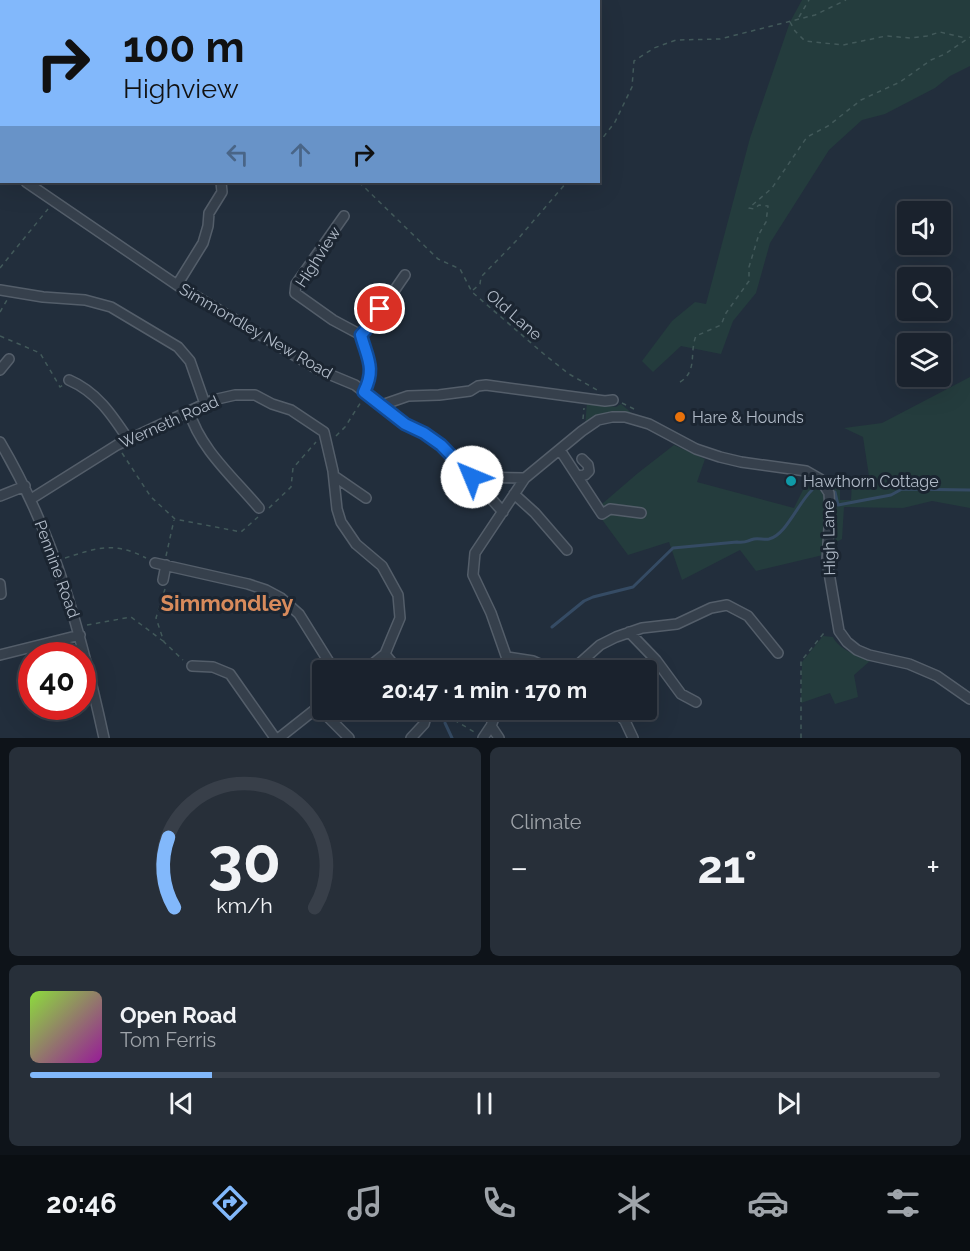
<!DOCTYPE html>
<meta charset="utf-8">
<style>
body{margin:0;font-family:Raleway,sans-serif;background:#272f39;color:#f1f3f6;height:100vh;display:flex;flex-direction:column;font-size:22px;white-space:nowrap}
*{box-sizing:border-box;margin:0}
p{font-size:20px;color:#9fa4aa}
.icon{flex:none;width:33px;height:33px;fill:none;stroke:currentColor;stroke-width:2;stroke-linecap:round;stroke-linejoin:round}
.map{position:relative;height:738px;overflow:hidden}
.drawer{display:flex;flex-direction:column;gap:9px;padding:9px;background:#0e1319;flex:1}
.drawer>*{flex:none}
.guide{position:absolute;left:0px;top:0px;width:600px;height:183px;box-shadow:0 6px 24px #0002,0 0 0 2px #383f49;background:#82b8fb;color:#111;overflow:hidden}
.fabs{position:absolute;left:897px;top:201px;display:grid;gap:12px}
.fabs a{display:grid;place-items:center;width:54px;height:54px;border-radius:6px;background:#1a222d;box-shadow:0 6px 24px #0002,0 0 0 2px #383f49;font-size:30px}
.speed{position:absolute;left:18px;top:642px;display:flex;gap:12px;font-size:30px;font-weight:700;text-align:center}
.speed>*{display:grid;place-content:center;width:78px;height:78px;border-radius:50%;background:#1a222d;box-shadow:0 6px 24px #0002,0 0 0 2px #383f49;line-height:1}
.speed .limit{border:9px solid #d22;background:#fff;color:#111}
.pin{position:absolute;display:grid;place-items:center;width:51px;height:51px;color:#fff;margin:-26px;border:3px solid #fff;border-radius:50%;box-shadow:0 2px 6px #0007}
.me{position:absolute;width:66px;margin:-33px;rotate:315deg;stroke-linejoin:round;filter:drop-shadow(0 0 4px #0008)}
.turn{display:flex;align-items:center;gap:21px;height:126px;padding:0 24px;font-size:27px}
.turn .icon{width:78px;height:78px;stroke-width:2.5}
.turn b{display:block;font-size:42px;line-height:51px}
.lanes{display:flex;align-items:center;height:57px;padding:0 24px;background:#0003;justify-content:center;gap:30px;direction:ltr}
.lanes .off{opacity:.35}
.big{font-size:45px;font-weight:700;line-height:1.1}
.drawer .tile{flex:1;display:flex;flex-direction:column;justify-content:center;gap:9px;min-width:0;padding:0 21px;border-radius:9px;background:#272f39}
.drawer .dial{align-items:center;gap:0}
.dial svg{height:156px;overflow:visible;fill:none;stroke:#383f49;stroke-width:7;stroke-linecap:round;text-anchor:middle}
.dial text{fill:#f1f3f6;stroke:none}
.song{display:flex;align-items:center;gap:18px}
.cover{width:72px;height:72px;border-radius:9px;background:linear-gradient(135deg,hsl(90 70% 55%),hsl(300 70% 35%))}
.played{height:6px;border-radius:3px;background:linear-gradient(90deg,#82b8fb 20%,#383f49 20%)}
.keys{display:flex;justify-content:space-around;direction:ltr}
.heat{display:flex;justify-content:space-between;align-items:center;font-size:33px;direction:ltr}
.drawer .tiles{flex:1;display:grid;gap:9px;grid-template-columns:1fr 1fr}
.tile:last-child{grid-column:span 2}
.trip{position:absolute;left:312px;top:660px;width:345px;height:60px;border-radius:6px;background:#1a222d;box-shadow:0 6px 24px #0002,0 0 0 2px #383f49;font-weight:700;line-height:60px;text-align:center}
.tab-bar{display:flex;height:96px;justify-content:space-around;align-items:center;background:#0a0e12;color:#9fa4aa}
.tab-bar .icon{width:42px;height:42px}
.tab-bar .current{color:#82b8fb}
.tab-bar b{font-size:27px;color:#f1f3f6}
.map>svg:first-child{display:block}
</style>
<div class="map">
<svg width="970" height="738" viewBox="0 0 970 738">
<rect width="100%" height="100%" fill="#222e3c"/>
<!-- green -->
<path fill="#243c3d" d="M802,0H970V66L950,76L935,88L885,114L862,120L829,150L770,243L756,293L733,321L721,354L681,346L653,372L642,361L672,321L695,302L706,304L750,138L790,22Z
M970,377V508L932,501L903,508L844,507L842,539L834,543L836,512L833,488H840V500H851L852,481L869,476L863,437L844,428L882,423Z
M587,402L616,407L621,404L634,415C611,410 604,414 585,426Z
M674,445L705,459L697,482L794,508L804,488L816,482L825,496L823,555L756,571L740,550L682,580L669,542L628,555L595,510L638,473Z
M823,636L833,637C838,649 858,656 870,661L854,675L858,697L835,704L830,693L801,703L802,662Z"/>
<g fill="none" stroke-linecap="round" stroke-linejoin="round">
<!-- stream -->
<path stroke="#354b64" stroke-width="3" d="M835,492L838,505L891,495L902,489L970,490
M552,627L584,601L593,597L633,587L673,548L737,542C747,543 746,541 754,539C759,538 764,540 769,539C786,535 798,503 812,490
M445,723L452,738"/>
<defs>
<path id="minor" d="M0,164L2,165
M26,182L177,285L319,370L355,385L405,424L424,433L441,445L472,477L503,512
M344,216L296,284L295,293L333,320L361,335C367,358 376,368 364,392
M177,285L203,243L208,226L209,213L222,192L221,182
M0,290L43,297L85,300L111,307L178,347L190,361L205,404
M361,335L372,323L405,275
M0,370L9,359
M69,380C97,392 112,415 128,439
M382,405L408,396L439,395L470,391L478,386L486,385L605,401L613,400
M189,411C200,449 234,478 259,508
M0,442C55,535 81,633 104,738
M560,450L577,476L585,475L589,471L588,465L582,459
M334,476L366,498
M577,476L602,514L610,509L641,513
M472,477L525,478
M514,494L535,513L567,550
M0,496L25,486
M31,499L117,445L213,400L235,395H255L272,404L291,410L324,432L333,471L337,509L341,522L356,544L382,566L398,595L400,618L392,637L385,654L365,670
M155,563L248,584L266,590L281,598L299,614L334,670
M163,580L166,565
M0,584L1,594
M629,632L656,660L681,694L696,702
M385,654L398,670
M0,655L80,635
M507,657L533,661L553,670
M192,666L213,667L230,674L275,738
M511,670L491,613L473,575L475,553L525,478L582,431L598,420L612,417H625L649,424L696,449L720,457L741,462L806,471L820,479L829,493L830,511L827,561L839,631L847,642L857,650L869,655L909,664L937,676L970,699
M572,670L600,645L616,637L642,628L677,624L711,608L727,605L748,616L778,653
M319,708L349,738
M615,710L625,721L633,738
M491,726L499,738
M279,738L322,704
M411,738L424,724L428,710
M483,738L491,726L497,710"/>
</defs>
<!-- minor casing -->
<use href="#minor" stroke="#545e6a" stroke-width="12"/>
<!-- path -->
<path stroke="#42595a" stroke-width="1.5" stroke-dasharray="4.5 4.5" stroke-linecap="butt" d="M147,0L148,2
M319,0L320,2
M799,17L809,0
M790,22L795,31L805,41L843,45L886,36L911,38L927,36L940,32L965,38
M598,144L615,122L632,87L634,61L654,48L676,40L720,39L815,15L846,0
M359,182L438,259L460,269L472,292L545,355L569,374L597,390
M0,268L48,209
M473,290L480,284L481,277L517,240L567,182
M0,312L7,300
M0,336L40,353L60,387L63,385
M680,382C698,371 689,353 696,336L721,325L726,313L749,281V267L759,234L766,222L768,206L759,205L754,209L749,208L772,188L807,137L828,126L861,100L900,82L931,60L945,54L970,37
M622,403L634,409
M583,419L584,408
M336,436L345,427L361,402
M122,453L151,497L175,519L241,532L258,517
M269,508L291,487L293,468L316,442
M166,556L174,520
M65,558C97,548 114,541 146,558
M165,589L156,618L164,642L183,660
M87,625L131,617L163,641
M438,713L444,714L476,733
M801,738V661L824,633"/>
<!-- minor -->
<use href="#minor" stroke="#36404c" stroke-width="9"/>
</g>
<g fill="none" stroke-linecap="round" stroke-linejoin="round">
<defs>
<path id="route" d="M380,309L372,323L361,335C367,358 376,368 364,392L405,424L424,433L441,445L472,477"/>
</defs>
<!-- route casing -->
<use href="#route" stroke="#114b97" stroke-width="15"/>
<!-- route -->
<use href="#route" stroke="#1a73e8" stroke-width="10"/>
</g>
<!-- markers -->
<circle fill="#e8710a" stroke="#1b2531" stroke-width="2" cx="680" cy="417" r="6"/>
<circle fill="#0f9aa8" stroke="#1b2531" stroke-width="2" cx="791" cy="481" r="6"/>
<g text-anchor="middle" dominant-baseline="central" stroke-width="6" stroke-linejoin="round" paint-order="stroke">
<!-- street labels -->
<g font-size="16" fill="#b1bbc8" stroke="#1b2531">
<text transform="translate(318 257) rotate(-57)">Highview</text>
<text transform="translate(514 315) rotate(41)">Old Lane</text>
<text transform="translate(256 331) rotate(30)">Simmondley New Road</text>
<text transform="translate(169 422) rotate(-24)">Werneth Road</text>
<text transform="translate(829 538) rotate(-91)">High Lane</text>
<text transform="translate(57 569) rotate(70)">Pennine Road</text>
</g>
<!-- poi labels -->
<g font-size="16" fill="#b1bbc8" stroke="#1b2531" text-anchor="start">
<text x="692" y="417">Hare &amp; Hounds</text>
<text x="803" y="481">Hawthorn Cottage</text>
</g>
<!-- district labels -->
<g font-size="22" font-weight="bold" fill="#d88b5c" stroke="#1b2531">
<text x="227" y="603">Simmondley</text>
</g>
</g>
</svg>
<div class="fabs">
<a><svg class="icon" aria-label="sound" viewBox="0 0 24 24"><path d="M4 9h4l5-4v14l-5-4H4zM17 9q2 3 0 6"/></svg></a>
<a><svg class="icon" aria-label="search" viewBox="0 0 24 24"><circle cx="10" cy="10" r="6"/><path d="M15 15l6 6"/></svg></a>
<a><svg class="icon" aria-label="layers" viewBox="0 0 24 24"><path d="M12 4l9 5-9 5-9-5zM3 14l9 5 9-5"/></svg></a>
</div>
<div class="speed"><div class="limit">40</div></div>
<div class="pin" style="left:380px;top:309px;background:#d93025"><svg class="icon" aria-label="arrive" viewBox="0 0 24 24"><path d="M6 21V4h12l-3 4 3 4H6"/></svg></div>
<svg class="me" style="left:472px;top:477px" viewBox="-20 -20 40 40"><circle r="19" fill="#fff"/><path d="M0-13L10 11 0 6-10 11z" fill="#1a73e8"/></svg>
<div class="trip">20:47 · 1 min · 170 m</div>
<div class="guide">
<div class="turn"><svg class="icon" aria-label="right" viewBox="0 0 24 24"><path d="M7 20v-9h11M14 6l5 5-5 5"/></svg><div><b>100 m</b>Highview</div></div>
<div class="lanes"><svg class="icon off" aria-label="left" viewBox="0 0 24 24"><path d="M17 20v-9H6M10 6l-5 5 5 5"/></svg><svg class="icon off" aria-label="ahead" viewBox="0 0 24 24"><path d="M12 20V5M6 11l6-6 6 6"/></svg><svg class="icon" aria-label="right" viewBox="0 0 24 24"><path d="M7 20v-9h11M14 6l5 5-5 5"/></svg></div>
</div>
</div>
<section class="drawer">
<div class="tiles">
<div class="tile dial"><svg viewBox="0 0 100 80">
<path d="M14 69A42 42 0 1 1 86 69"/>
<path d="M14 69A42 42 0 0 1 11 33" stroke="#82b8fb"/>
<text x="50" y="56" font-size="32" font-weight="700">30</text>
<text x="50" y="72" font-size="11">km/h</text>
</svg></div>
<div class="tile"><p>Climate</p>
<div class="heat"><a>−</a><b class="big">21°</b><a>+</a></div>
</div>
<div class="tile">
<div class="song"><i class="cover"></i><div><b>Open Road</b><p>Tom Ferris</p></div></div>
<div class="played"></div>
<div class="keys"><svg class="icon" aria-label="previous" viewBox="0 0 24 24"><path d="M18 5L8 12l10 7zM5 5v14"/></svg><svg class="icon" aria-label="pause" viewBox="0 0 24 24"><path d="M8 5v14M16 5v14"/></svg><svg class="icon" aria-label="next" viewBox="0 0 24 24"><path d="M6 5l10 7-10 7zM19 5v14"/></svg></div>
</div>
</div>
</section>
<nav class="tab-bar">
<b>20:46</b>
<svg class="icon current" aria-label="directions" viewBox="0 0 24 24"><path d="M12 3l9 9-9 9-9-9zM9 14v-3h6M13 9l2 2-2 2"/></svg>
<svg class="icon" aria-label="music" viewBox="0 0 24 24"><path d="M9 18V5l10-2v13"/><circle cx="6" cy="18" r="3"/><circle cx="16" cy="16" r="3"/></svg>
<svg class="icon" aria-label="phone" viewBox="0 0 24 24"><path d="M5 4h4l2 5-3 2q2 4 5 5l2-3 5 2v4C11 20 4 13 5 4z"/></svg>
<svg class="icon" aria-label="climate" viewBox="0 0 24 24"><path d="M12 3v18M4 7l16 10M4 17L20 7"/></svg>
<svg class="icon" aria-label="car" viewBox="0 0 24 24"><path d="M5 17H2v-5l4-1 3-4h7l3 4 3 1v5h-3M9 17h6M6 11h13"/><circle cx="7" cy="17" r="2"/><circle cx="17" cy="17" r="2"/></svg>
<svg class="icon" aria-label="filters" viewBox="0 0 24 24"><path d="M4 7h16M4 17h16"/><circle cx="9" cy="7" r="2"/><circle cx="15" cy="17" r="2"/></svg>
</nav>
